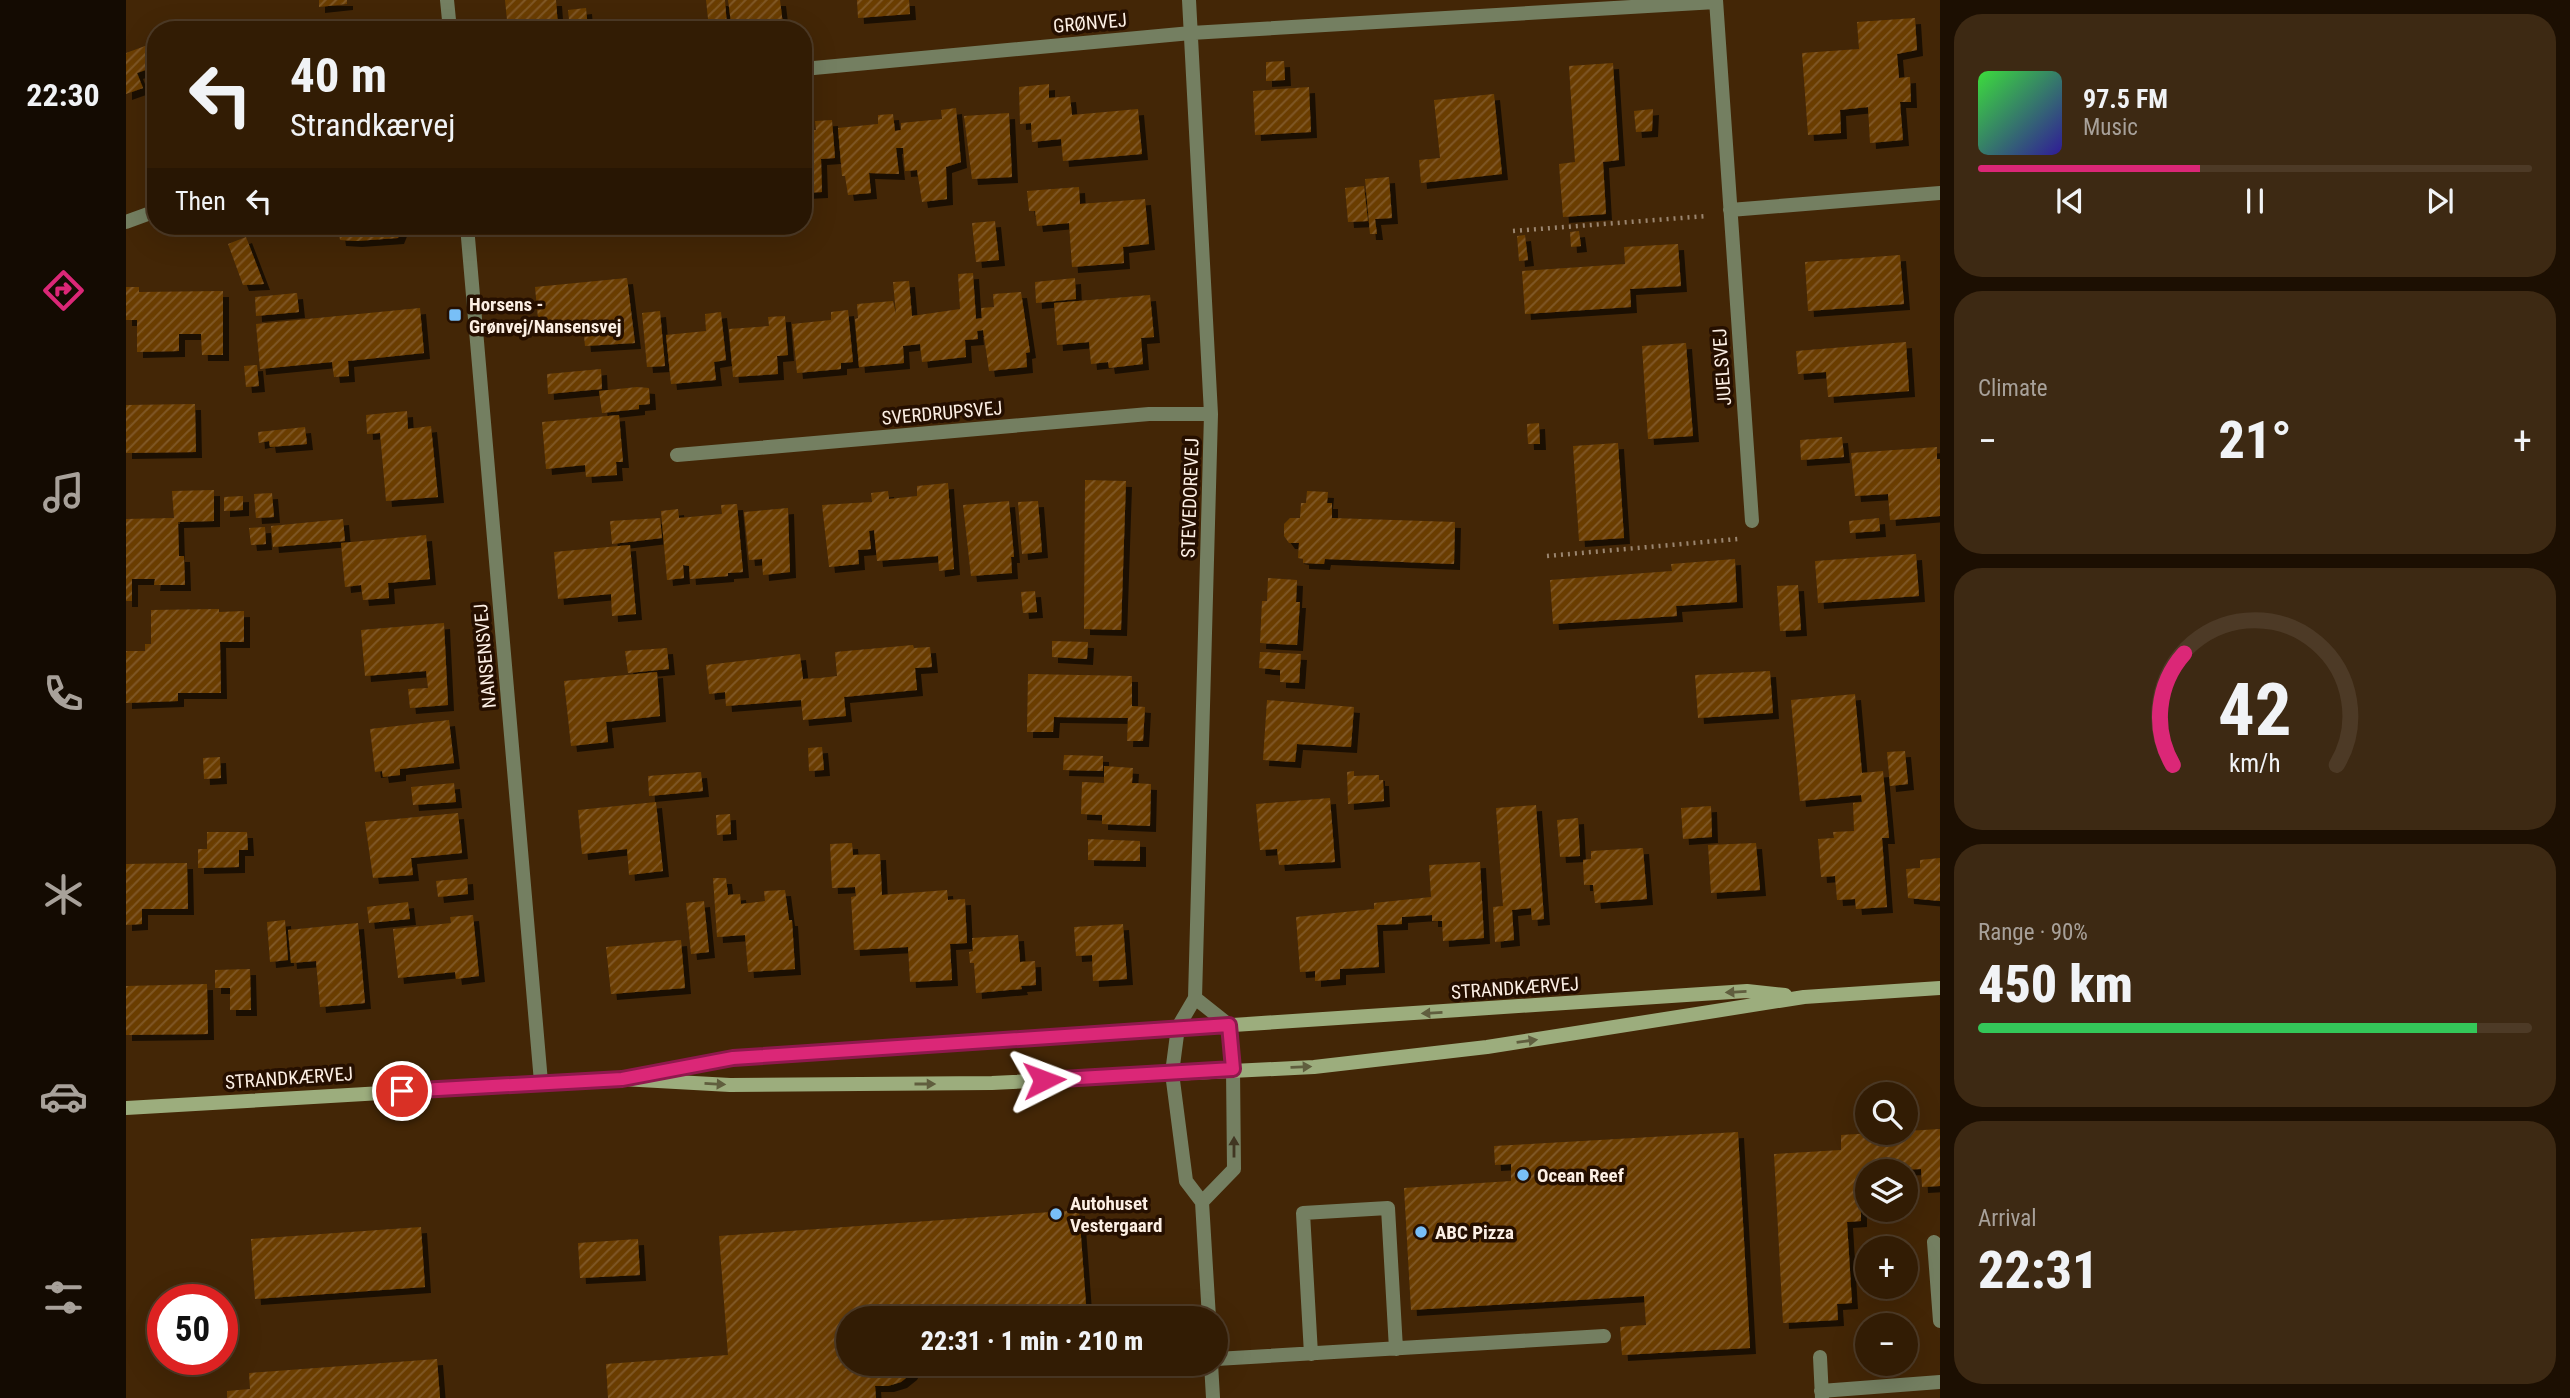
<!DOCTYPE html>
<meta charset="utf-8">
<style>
body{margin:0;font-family:"Roboto Condensed",sans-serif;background:#3d2913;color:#f1f3f6;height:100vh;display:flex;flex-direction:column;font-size:26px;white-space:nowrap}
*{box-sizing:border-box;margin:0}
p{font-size:23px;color:#a8a19a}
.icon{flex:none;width:38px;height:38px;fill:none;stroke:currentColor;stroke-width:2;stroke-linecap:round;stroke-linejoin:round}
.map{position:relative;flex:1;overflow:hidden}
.panel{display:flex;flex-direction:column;gap:14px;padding:14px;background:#1c0f02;width:630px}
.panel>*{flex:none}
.hud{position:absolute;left:21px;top:21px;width:665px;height:214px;border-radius:28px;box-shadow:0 7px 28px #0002,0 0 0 2px #4d3a26;background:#321c04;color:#f1f3f6;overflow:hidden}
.tools{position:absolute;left:1729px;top:1082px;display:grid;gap:14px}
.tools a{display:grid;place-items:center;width:63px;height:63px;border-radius:50%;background:#321c04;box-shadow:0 7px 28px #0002,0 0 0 2px #4d3a26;font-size:35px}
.speed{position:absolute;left:21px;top:1284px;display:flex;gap:14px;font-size:35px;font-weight:700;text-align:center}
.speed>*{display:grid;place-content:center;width:91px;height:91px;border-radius:50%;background:#321c04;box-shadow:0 7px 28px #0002,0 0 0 2px #4d3a26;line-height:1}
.speed .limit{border:10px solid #d22;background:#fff;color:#111}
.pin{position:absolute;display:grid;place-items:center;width:60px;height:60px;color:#fff;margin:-30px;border:4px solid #fff;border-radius:50%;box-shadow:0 2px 7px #0007}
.me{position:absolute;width:77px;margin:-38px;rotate:87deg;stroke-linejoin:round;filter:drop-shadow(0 0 5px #0008)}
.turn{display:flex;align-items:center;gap:24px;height:147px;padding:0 28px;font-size:32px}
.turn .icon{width:91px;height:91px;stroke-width:2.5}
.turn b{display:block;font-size:49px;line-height:60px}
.then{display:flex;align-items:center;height:66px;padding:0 28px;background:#0003;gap:14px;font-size:26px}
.big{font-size:52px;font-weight:800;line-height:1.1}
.panel .widget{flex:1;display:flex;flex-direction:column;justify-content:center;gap:10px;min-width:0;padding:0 24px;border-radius:28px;background:#3d2913}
.panel .dial{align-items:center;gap:0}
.dial svg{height:182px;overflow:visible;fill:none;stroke:#4d3a26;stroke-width:7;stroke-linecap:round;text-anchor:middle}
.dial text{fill:#f1f3f6;stroke:none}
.song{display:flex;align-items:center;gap:21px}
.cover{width:84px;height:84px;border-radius:10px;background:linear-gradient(135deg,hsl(120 70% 55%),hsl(250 70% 35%))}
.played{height:7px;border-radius:4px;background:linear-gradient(90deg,#db2777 40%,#4d3a26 40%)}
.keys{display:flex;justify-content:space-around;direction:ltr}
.heat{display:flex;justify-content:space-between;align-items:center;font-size:38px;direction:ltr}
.charge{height:10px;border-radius:5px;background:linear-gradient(90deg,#34c759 90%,#4d3a26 0)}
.trip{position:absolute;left:710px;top:1306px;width:392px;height:70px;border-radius:35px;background:#321c04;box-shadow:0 7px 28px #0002,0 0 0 2px #4d3a26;font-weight:800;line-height:70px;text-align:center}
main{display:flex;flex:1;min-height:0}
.tab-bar{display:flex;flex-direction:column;width:126px;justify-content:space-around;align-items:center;background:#140b02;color:#a8a19a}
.tab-bar .icon{width:49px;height:49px}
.tab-bar .active{color:#db2777}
.tab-bar b{font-size:32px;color:#f1f3f6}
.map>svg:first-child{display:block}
</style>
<main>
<nav class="tab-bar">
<b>22:30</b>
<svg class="icon active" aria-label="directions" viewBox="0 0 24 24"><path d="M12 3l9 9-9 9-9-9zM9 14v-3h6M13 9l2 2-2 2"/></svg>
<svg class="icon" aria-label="music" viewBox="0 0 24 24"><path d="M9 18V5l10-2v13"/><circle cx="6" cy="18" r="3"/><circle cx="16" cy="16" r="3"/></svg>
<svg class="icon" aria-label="phone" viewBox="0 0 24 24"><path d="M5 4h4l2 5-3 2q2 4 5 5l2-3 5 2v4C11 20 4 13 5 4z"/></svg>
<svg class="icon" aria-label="climate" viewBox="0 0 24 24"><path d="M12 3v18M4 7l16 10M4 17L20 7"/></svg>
<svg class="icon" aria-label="car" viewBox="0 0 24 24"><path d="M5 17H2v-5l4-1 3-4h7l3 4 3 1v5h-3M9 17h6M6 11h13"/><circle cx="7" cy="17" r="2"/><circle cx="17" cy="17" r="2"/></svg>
<svg class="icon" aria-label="filters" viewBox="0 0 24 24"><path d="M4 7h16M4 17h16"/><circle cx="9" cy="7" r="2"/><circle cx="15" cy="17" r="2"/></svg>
</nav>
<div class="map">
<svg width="1814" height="1398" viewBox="0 0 1814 1398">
<defs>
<pattern id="building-hatch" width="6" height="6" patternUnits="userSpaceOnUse" patternTransform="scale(1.75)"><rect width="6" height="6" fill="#6b3e05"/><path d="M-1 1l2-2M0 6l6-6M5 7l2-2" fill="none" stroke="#815a29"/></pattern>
<filter id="shadow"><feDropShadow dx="6" dy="6" stdDeviation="0" flood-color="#0009"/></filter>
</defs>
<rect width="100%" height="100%" fill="#432606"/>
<!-- building -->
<path fill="url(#building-hatch)" filter="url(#shadow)" d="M193,0H221V4L193,7Z
M379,0H430L432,27L382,30Z
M580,0H599L601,26L583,28Z
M602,0H654L657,25L606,30Z
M731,0H783L784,14L732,18Z
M460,8L462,30H444L442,10Z
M1789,18L1791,50L1771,54L1773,78L1784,77L1785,102H1774L1777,140L1744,143L1742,107L1714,110L1715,133L1682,135L1676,53L1733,49L1731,22Z
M30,42V80L25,68L11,73L17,88L0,94V53Z
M1158,61L1159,80L1140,81V62Z
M1487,63L1493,160L1477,162L1480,214L1437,217L1433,164L1449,162L1443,66Z
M923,84V98L944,96L946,115L1012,109L1016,154L937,161L935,139L906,142L905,123L894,124L893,87Z
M1183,87L1185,132L1129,135L1127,91Z
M1368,94L1376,174L1295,183L1293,160L1314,158L1308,100Z
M830,108L835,162L820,167L821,199L796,202L791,170L779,171L777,148H770L773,174L743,173L745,193L722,195L719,176H716L712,128L752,124V115L767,114L769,131L775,130V123L816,119L815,110Z
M1527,109L1526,131L1510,132L1508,111Z
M883,113L886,177L846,179L838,116Z
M706,120L709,158L695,159L696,192L677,193V131L690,130L689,121Z
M1263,177L1266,218L1249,219L1251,234H1244L1239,179Z
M1238,186L1242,221L1222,222L1219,188Z
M953,187L954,204L1019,199L1023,244L997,247L998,263L946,267L943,223L911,226L909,211H903L901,191Z
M869,221L873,260L850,262L846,223Z
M212,226H276V228L272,238L230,241L214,240Z
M1453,231L1455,246L1445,247L1444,232Z
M1399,235L1402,260L1393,261L1391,236Z
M120,237L138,284L117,285L102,244Z
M1552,244L1555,286L1504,289L1505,307L1399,314L1396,271L1499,264L1498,247Z
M1774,255L1778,304L1682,311L1679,262Z
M847,273L850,319L856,318L855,308L868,307L867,294L895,292L904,352L900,353L901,367L863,371L857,330L851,331L852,339L839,340L840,357L796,362L794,344L777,346L778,363L733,367L729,319L732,318L731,304L767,301L770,314L767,282L783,281L786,316L834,309L832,274Z
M501,278L509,343L459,346L457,325L413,329L409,287Z
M949,278L950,299L910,303L909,282Z
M0,287H13V292L97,291V355H76L75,334H53V351L11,352V320H0Z
M171,293L173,312L130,316L129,297Z
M1024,295L1028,337L1015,338L1017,364L983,368L982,362L965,364L963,342L931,345L928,303Z
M294,308L298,353L222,361L223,376L208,377L206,362L134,369L130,324Z
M722,310L727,362L715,363V369L671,373L666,324L705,320V312Z
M534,311L539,366L521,367L516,313Z
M595,312L600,360L588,362L590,380L545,384L540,335L580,331L579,314Z
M659,316L662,355L651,356L652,374L607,377L603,329L643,326L642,317Z
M1780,342L1783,391L1702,397L1700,372L1672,374L1670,351Z
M1560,343L1567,436L1522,439L1516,346Z
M131,365L133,386L120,387L118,366Z
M475,369L476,389L422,394L421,374Z
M511,387L523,388L524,404L513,405V409L476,413L473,391Z
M69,404L70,452L0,453V405Z
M281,411L282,429L305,426L312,497L260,501L254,433L241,434L240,415Z
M493,415L497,462H490L491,475L460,477L459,465L420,469L416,422Z
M1413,423L1414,444H1402L1401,424Z
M179,427L181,444L144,447L143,441L133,443L132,432Z
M1716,437L1718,457L1675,460L1674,440Z
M1492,443L1498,538L1453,541L1447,446Z
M1811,447V459H1814V516L1764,520L1762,494L1729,496L1725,453Z
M959,480L1000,481L995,630L958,629Z
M822,483L828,569L813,571L812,556L751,561L748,530L743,531L745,549L732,550L733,564L703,567L696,505L746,502L745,493L762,491L763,499L791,496V486Z
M88,490V521L52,522L53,556H58L59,585H28L29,579H6V601H0V519L48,518L46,491Z
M1181,491L1202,492L1201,503H1206V518L1329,522L1328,564L1199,559L1198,564L1177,563V559L1172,558L1173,543H1163L1158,536V524L1164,518H1174L1175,503H1180Z
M146,493L148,517L130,518L128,494Z
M117,496V510L98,511V497Z
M883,501L888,557H885L886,573L845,576L837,505Z
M912,501L916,552L896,554L892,502Z
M611,504L617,572L602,573V576L564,579L563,566L557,565L558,578L541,580L535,511L552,509L553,518L596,514L595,505Z
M662,508L664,572L637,575L636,559L623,560L618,512Z
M534,518L536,538L486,544L484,521Z
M1753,518L1754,531L1724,533L1723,521Z
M217,519L219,541L147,547L145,526Z
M139,527L140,544L125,545L123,528Z
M300,535L304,579L262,583L263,598L237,600L235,585L219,587L215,543Z
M504,545L510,614L486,616L485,594L432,599L428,552Z
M1790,554L1793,596L1692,603L1689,561Z
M1609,559L1611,602L1550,606L1551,616L1427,624L1424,580L1546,571L1545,564Z
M1142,578L1171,580L1170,602H1174L1171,645L1134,643L1136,601H1141Z
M1672,585L1675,630L1654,631L1651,586Z
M909,591L911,612L897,613L895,592Z
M93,609V612L118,611V642H94L95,693H52V701L0,703V651H19V644H25V610Z
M318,623L322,705L284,708L282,689L302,688L300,671L239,676L235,630Z
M926,641L962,642L961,659L926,657Z
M787,645L788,648L804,647L806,667L789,668L791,690L718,697L720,716L677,720L675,700L600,706L599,692L583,694L580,665L674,654L677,679L694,678L711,676L709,652Z
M541,648L543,669L502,673L499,651Z
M1134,652L1175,654L1173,683L1154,682V670L1133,668Z
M1644,671L1647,713L1572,718L1569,675Z
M531,672L534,716L480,722L482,742L445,746L438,681Z
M902,674L1006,676V706L1019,707L1017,741H1001L1002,718L928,717L927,732H901Z
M1729,694L1736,773L1757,771L1763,838H1756L1761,907L1730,909L1729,899L1711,900L1709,876L1695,877L1692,839L1708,838L1707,832L1728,831L1727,803L1736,802L1735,795L1674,801L1665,700Z
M1141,700L1228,707L1225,747L1171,744L1169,762L1137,760Z
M323,720L328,763L274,769V775L257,777L256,771L249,772L244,729Z
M696,747L698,770L683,771L682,748Z
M1779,751L1782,784L1764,786L1761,752Z
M938,755L977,756V771L937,770Z
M94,757L95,778L78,779L77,758Z
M978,766L1007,768L1006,783L1025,784L1024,826L976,824V815L955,814L956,782L978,783Z
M1228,771V776L1253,775V780H1257L1258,801L1222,804L1221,772Z
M575,772L577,791L523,796L522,776Z
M328,783L330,802L287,805L285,787Z
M1204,798L1209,862L1153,865L1151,849L1134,850L1130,804Z
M530,802L537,871L503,875L501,849L456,854L452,810Z
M1410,805L1418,919L1406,920L1405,908L1386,910L1388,940L1369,942L1367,907L1377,906L1370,808Z
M1585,806L1586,837L1557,839L1555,808Z
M332,813L336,853L285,858L287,875L247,878L239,822Z
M604,814L605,834L591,835L590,815Z
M1452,818L1454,856L1434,857L1431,820Z
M81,832H121L122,850H113V867L72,868V849H81Z
M962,839L1014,841V861L962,860Z
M726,843L727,855L754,854L756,895L821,890L822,900L839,899L841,943L824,944L826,980L784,982L782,947L728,950L725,897L730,896L729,887L706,888L704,844Z
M1630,843L1634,890L1585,893L1582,845Z
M1517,848L1521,899L1469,903L1467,885H1458L1457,860L1465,859V851Z
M1814,858V901L1782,898L1780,869L1794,868V860Z
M1354,862L1358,938L1317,941L1316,921H1306V915L1276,917V924L1251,925L1253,967L1214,969V979L1189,981V971L1174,972L1170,917L1248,909V903L1305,897L1303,865Z
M61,863L62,909H16V924L0,925V864Z
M341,878L342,894L312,897L310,881Z
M587,878H600L602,895L614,894L615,904L639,901L638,891L659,890L663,920H666L669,969L622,972L619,935L591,937Z
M578,901L583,952L565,954L560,903Z
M282,902L284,919L243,923L241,907Z
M347,915L353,976L330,979L329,972L272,978L267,929L325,923L324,917Z
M159,920L162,960L144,962L141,922Z
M232,923L239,1003L194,1007L190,961L165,963L162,930Z
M997,924L1001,979L967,981L966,955L950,956L948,927Z
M892,935L894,962L909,961L910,985L895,986L896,989L850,993L848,963H844L843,952L847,951L846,938Z
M555,940L559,988L485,994L480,947Z
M124,969L125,1010H104V988H89V970Z
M81,984L82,1034L0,1035V986Z
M1814,1129V1186L1796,1187L1795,1169L1741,1171V1211H1735V1221L1721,1222L1726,1303L1711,1304L1712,1320L1657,1323L1648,1154L1715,1150V1135Z
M1612,1132L1624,1348L1496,1355L1494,1327L1520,1325L1518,1296L1285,1310L1278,1188L1385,1181V1164L1369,1165L1368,1146Z
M953,1210L961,1318H723V1363H791L785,1374L775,1382L762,1386H749L750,1398H482L480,1364L602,1355L593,1236Z
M295,1227L299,1287L129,1299L125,1239Z
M512,1239L514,1275L454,1278L452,1243Z
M311,1359L314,1398H101V1391L124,1389L123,1373Z"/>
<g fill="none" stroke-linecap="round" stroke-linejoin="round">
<!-- path -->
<path stroke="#9a856f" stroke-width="4.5" stroke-dasharray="2 5" stroke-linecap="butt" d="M1387,231L1581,216
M1421,556L1612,539"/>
<!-- service -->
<path stroke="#747f61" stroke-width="14" d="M1808,1242L1814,1321
M1185,1354L1177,1213L1262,1208L1270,1349
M1694,1357L1696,1398
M1090,1359L1478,1336
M1695,1391L1814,1382"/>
<!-- minor -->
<path stroke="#747f61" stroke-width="14" d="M321,0L324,30
M1063,0L1085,414L1069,998L1052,1027L1046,1073L1060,1181L1076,1202L1083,1318
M1590,0L1626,521
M677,69L1065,33L1590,2
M1604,210L1814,193
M0,222L30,211
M341,226L415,1082
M551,455L1023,414H1085
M1069,998L1103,1025L1107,1069L1108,1169L1076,1202
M1085,1363L1087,1398"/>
<!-- secondary -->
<path stroke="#9cad7d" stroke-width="14" d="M521,1074L607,1058L1621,991L1659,995
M0,1108L496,1079L604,1085L866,1083L1188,1067L1361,1047L1678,997L1814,988"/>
</g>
<!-- one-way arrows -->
<defs><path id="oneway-solid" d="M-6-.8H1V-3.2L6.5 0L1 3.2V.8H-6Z" transform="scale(1.75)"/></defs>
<g fill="#605e3e">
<use href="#oneway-solid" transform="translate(1610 992) rotate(177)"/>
<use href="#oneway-solid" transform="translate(1306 1013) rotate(177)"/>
<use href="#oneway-solid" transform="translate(1401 1041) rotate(-8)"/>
<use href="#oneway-solid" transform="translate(1175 1067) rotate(-2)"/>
<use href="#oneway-solid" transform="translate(589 1084) rotate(3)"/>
<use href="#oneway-solid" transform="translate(799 1084)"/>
</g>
<use fill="#413622" href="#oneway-solid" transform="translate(1108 1147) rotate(-90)"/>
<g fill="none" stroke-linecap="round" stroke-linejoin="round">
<defs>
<path id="route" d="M276,1091L496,1079L607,1058L1103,1025L1107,1069L918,1080"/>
</defs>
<!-- route casing -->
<use href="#route" stroke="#8e194d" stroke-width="18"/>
<!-- route -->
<use href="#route" stroke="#db2777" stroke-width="12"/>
</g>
<!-- markers -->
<g fill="#78bff7" stroke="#250f00" stroke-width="2.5">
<rect x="322" y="308" width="14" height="14" rx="3.5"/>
<circle cx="1397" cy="1175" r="7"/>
<circle cx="930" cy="1214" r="7"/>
<circle cx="1295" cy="1232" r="7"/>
</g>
<g text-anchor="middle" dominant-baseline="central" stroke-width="7" stroke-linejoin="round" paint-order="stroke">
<!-- street labels -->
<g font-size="19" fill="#fcefe4" stroke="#250f00">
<text transform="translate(964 23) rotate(-5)">GRØNVEJ</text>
<text transform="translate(1596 367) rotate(-94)">JUELSVEJ</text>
<text transform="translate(816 413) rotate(-5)">SVERDRUPSVEJ</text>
<text transform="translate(1064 498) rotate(-88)">STEVEDOREVEJ</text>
<text transform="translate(359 656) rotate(-95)">NANSENSVEJ</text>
<text transform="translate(1389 988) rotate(-4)">STRANDKÆRVEJ</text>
<text transform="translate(163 1078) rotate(-4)">STRANDKÆRVEJ</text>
</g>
<!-- poi labels -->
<g font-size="19" font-weight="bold" fill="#fcefe4" stroke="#250f00" text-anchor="start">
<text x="343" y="304">Horsens -<tspan x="343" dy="22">Grønvej/Nansensvej</tspan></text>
<text x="1411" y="1175">Ocean Reef</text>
<text x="944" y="1203">Autohuset<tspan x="944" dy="22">Vestergaard</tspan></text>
<text x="1309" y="1232">ABC Pizza</text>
</g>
</g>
</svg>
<div class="tools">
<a><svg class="icon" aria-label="search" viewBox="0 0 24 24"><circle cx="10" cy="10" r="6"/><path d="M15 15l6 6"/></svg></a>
<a><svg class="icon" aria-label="layers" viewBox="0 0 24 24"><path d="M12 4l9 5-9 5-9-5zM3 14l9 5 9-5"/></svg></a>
<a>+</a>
<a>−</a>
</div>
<div class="speed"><div class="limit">50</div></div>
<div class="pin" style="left:276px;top:1091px;background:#d93025"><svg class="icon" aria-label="arrive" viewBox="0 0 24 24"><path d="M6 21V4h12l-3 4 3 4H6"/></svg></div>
<svg class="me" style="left:918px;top:1080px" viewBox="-20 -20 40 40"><path d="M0-17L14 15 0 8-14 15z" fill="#db2777" stroke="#fff" stroke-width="4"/></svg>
<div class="trip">22:31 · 1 min · 210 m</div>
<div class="hud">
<div class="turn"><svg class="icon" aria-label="left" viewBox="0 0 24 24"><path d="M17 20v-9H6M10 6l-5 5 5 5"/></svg><div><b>40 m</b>Strandkærvej</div></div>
<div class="then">Then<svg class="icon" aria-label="left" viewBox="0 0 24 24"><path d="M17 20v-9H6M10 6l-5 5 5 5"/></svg></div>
</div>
</div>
<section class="panel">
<div class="widget">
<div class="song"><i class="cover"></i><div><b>97.5 FM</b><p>Music</p></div></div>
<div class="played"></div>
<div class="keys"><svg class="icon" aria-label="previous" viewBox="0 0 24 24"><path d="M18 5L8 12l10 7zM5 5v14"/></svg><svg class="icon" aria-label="pause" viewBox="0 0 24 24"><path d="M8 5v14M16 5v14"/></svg><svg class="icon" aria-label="next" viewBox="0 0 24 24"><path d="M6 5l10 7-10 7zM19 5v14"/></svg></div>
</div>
<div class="widget"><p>Climate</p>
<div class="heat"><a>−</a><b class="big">21°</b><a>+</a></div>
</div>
<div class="widget dial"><svg viewBox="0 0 100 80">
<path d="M14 69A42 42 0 1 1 86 69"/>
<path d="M14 69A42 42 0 0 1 19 20" stroke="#db2777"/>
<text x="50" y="56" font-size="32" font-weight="700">42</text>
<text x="50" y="72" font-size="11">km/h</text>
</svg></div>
<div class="widget"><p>Range · 90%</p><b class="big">450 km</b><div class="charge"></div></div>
<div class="widget"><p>Arrival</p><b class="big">22:31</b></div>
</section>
</main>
